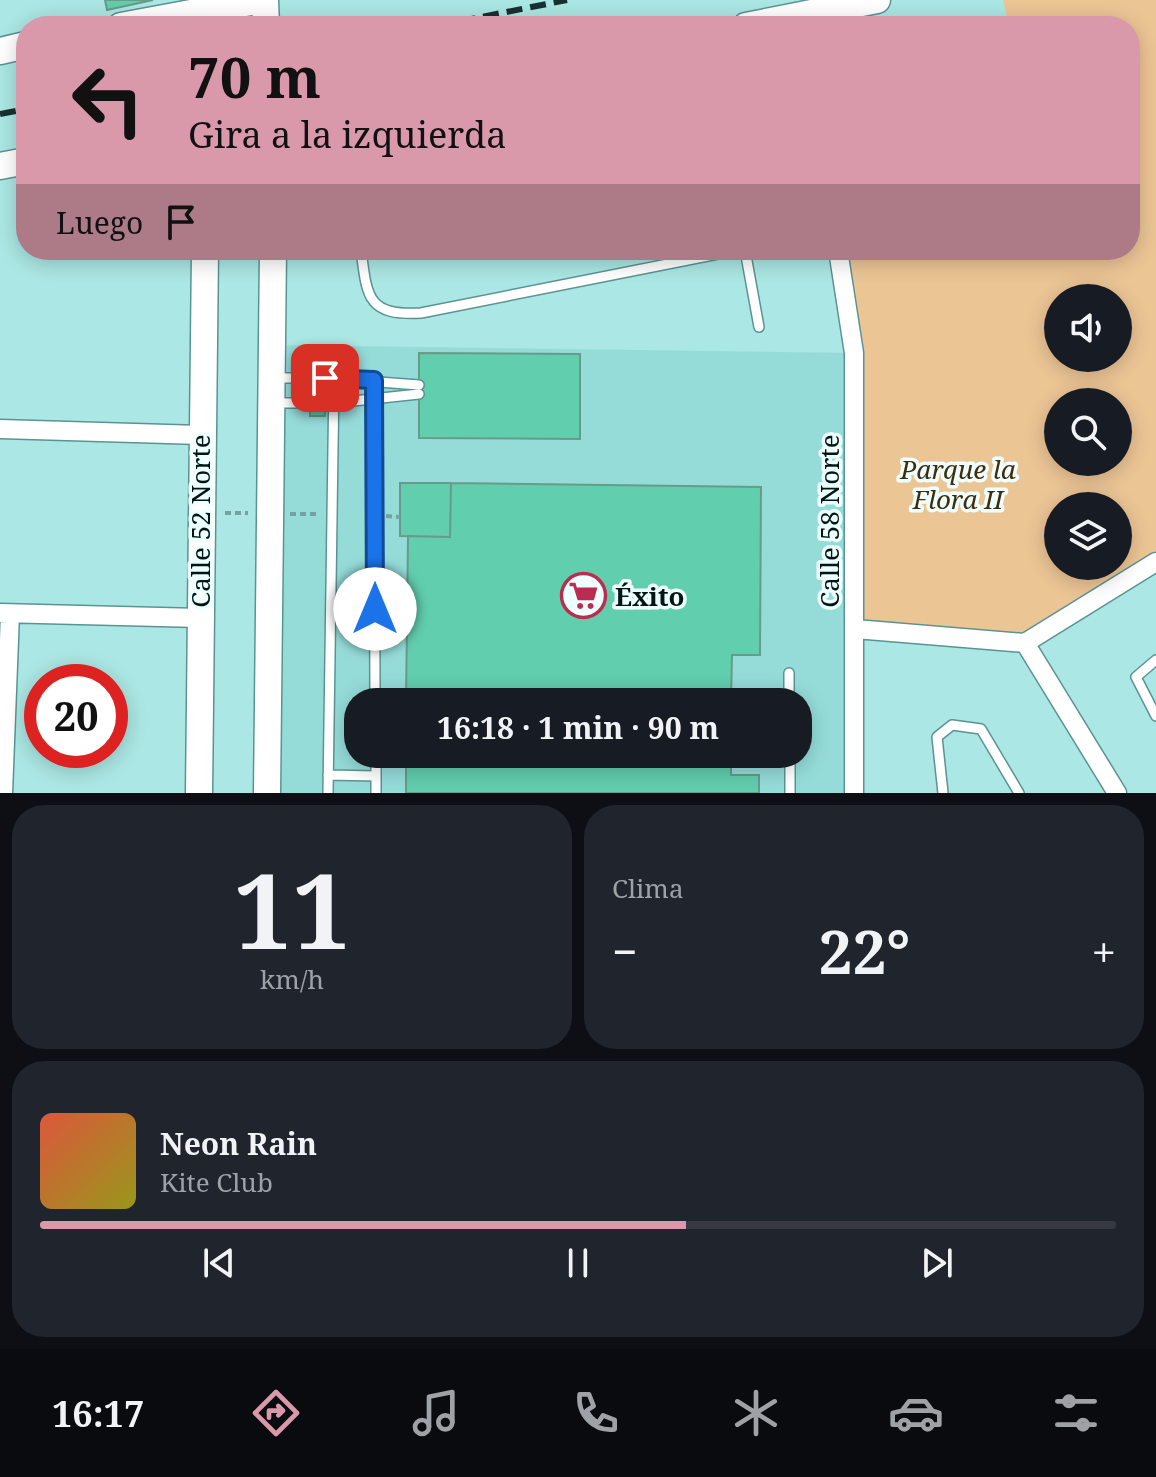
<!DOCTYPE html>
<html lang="es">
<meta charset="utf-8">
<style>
body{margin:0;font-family:"Noto Serif",serif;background:#20242c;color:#f1f3f6;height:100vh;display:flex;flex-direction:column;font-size:30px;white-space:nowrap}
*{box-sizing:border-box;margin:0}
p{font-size:26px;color:#9ea1a6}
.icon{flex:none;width:44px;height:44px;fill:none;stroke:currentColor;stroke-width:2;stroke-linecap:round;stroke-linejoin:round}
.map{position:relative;height:793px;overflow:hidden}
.panel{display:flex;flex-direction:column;gap:12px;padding:12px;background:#0d0f14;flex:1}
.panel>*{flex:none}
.guide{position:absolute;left:16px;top:16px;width:1124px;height:244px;border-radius:32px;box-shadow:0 4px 20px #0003;background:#d999ab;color:#111;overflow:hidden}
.buttons{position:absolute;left:1044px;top:284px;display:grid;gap:16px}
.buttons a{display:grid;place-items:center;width:88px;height:88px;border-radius:50%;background:#171b24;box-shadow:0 4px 20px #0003;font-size:40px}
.speed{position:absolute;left:24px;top:664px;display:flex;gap:16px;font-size:40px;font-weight:700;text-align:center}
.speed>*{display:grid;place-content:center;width:104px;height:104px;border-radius:50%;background:#171b24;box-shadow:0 4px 20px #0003;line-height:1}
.speed .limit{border:12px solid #d22;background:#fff;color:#111}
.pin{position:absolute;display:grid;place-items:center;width:68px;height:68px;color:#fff;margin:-34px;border-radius:16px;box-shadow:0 4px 12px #0006}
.me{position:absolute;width:88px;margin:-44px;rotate:0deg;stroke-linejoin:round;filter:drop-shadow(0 0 6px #0008)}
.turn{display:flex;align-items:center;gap:28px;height:168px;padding:0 40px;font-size:36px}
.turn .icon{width:104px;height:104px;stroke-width:2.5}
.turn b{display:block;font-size:56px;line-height:68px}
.then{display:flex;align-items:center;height:76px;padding:0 40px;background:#0003;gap:16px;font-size:30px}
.big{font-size:60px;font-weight:700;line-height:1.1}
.panel .card{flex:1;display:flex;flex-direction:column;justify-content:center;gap:12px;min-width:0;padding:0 28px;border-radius:32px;background:#20242c}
.panel .dial{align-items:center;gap:0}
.dial b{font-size:104px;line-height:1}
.song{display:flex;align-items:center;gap:24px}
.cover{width:96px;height:96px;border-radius:12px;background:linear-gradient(135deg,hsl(10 70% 55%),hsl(60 70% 35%))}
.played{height:8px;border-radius:4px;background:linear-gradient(90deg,#d999ab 60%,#363941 60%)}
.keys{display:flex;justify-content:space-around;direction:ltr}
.heat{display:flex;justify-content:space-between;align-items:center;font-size:44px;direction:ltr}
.panel .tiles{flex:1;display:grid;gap:12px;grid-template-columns:1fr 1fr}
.card:last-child{grid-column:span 2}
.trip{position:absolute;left:344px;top:688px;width:468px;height:80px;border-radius:32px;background:#171b24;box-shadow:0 4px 20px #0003;font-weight:700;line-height:80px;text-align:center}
.tabs{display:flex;height:128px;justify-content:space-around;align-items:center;background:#090b0e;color:#9ea1a6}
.tabs .icon{width:56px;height:56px}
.tabs .on{color:#d999ab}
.tabs b{font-size:36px;color:#f1f3f6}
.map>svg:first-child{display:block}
</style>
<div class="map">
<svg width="1156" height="793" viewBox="0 0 1156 793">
<rect width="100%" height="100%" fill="#abe7e4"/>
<!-- built -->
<path fill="#95dcd9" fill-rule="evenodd" d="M271,345L854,353V793H267ZM358,702H798V754H358Z"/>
<!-- green -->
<path fill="#ecc595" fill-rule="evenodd" d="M1003,0H1156V562L1025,643L855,629L854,353L838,250H1130V26H1009ZM1058,298H1118V358H1058ZM1058,402H1118V462H1058ZM1058,506H1118V566H1058Z"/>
<!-- building -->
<path fill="#61ceae" stroke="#679b8a" stroke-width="2" d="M105,0H153L107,10Z
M419,353L580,354V439L419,438Z
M311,359H326L325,416H310Z
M400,483H451L450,537L400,536Z
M451,483L761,487L760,655H732L731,702H406L408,536L450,537Z
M406,754H731V775H759V793H406Z"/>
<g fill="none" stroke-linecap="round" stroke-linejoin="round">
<defs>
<path id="lane" d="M361,250C367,297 367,316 421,313L738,250
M745,250L759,327
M274,378H311
M325,378L419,385
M374,380L375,702
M274,403H311
M325,404L419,394
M1156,660L1136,677L1156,716
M789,673V702
M376,754V793
M790,754V793
M328,775L376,776
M328,793L334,379
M943,793L937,737L952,725L981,729L1019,793"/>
<path id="street" d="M838,250L854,353V793
M0,429L201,435
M0,613L200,618
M855,629L1025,643L1156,562
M1025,643L1117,793
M3,793L10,614"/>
<path id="secondary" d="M265,0L266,26
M121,26L261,0
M746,26L877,0
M0,51L26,45
M0,166L26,161
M199,793L205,250
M267,793L273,250"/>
</defs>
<!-- lane casing -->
<use href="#lane" stroke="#5a9492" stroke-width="12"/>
<!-- street casing -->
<use href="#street" stroke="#5a9492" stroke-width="21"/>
<!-- secondary casing -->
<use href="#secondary" stroke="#5a9492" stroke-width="29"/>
<!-- path -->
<path stroke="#73a3a0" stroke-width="4" stroke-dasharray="6 4" stroke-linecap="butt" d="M225,513H248
M290,514H317
M386,516L400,517"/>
<!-- lane -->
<use href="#lane" stroke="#fff" stroke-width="9"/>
<!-- street -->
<use href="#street" stroke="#fff" stroke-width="18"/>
<!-- secondary -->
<use href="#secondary" stroke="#fff" stroke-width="26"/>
<!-- rail -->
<path stroke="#173130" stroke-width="6" stroke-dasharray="16 8" stroke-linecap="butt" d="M436,26L567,0
M0,114L26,109"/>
</g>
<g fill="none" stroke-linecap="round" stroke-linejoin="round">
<defs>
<path id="route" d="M325,378L374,380L375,609"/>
</defs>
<!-- route casing -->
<use href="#route" stroke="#114b97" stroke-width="20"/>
<!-- route -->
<use href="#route" stroke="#1a73e8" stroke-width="14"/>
</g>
<!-- icons -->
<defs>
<symbol id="supermarket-ring" viewBox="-11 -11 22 22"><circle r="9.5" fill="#edfffe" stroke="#bc2c50" stroke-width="1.5"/><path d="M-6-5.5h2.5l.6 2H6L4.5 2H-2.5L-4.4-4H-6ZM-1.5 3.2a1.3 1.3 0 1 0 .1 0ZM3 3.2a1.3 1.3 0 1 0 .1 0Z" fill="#bc2c50"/></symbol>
</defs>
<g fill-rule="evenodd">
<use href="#supermarket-ring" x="558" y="570" width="51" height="51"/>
</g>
<g text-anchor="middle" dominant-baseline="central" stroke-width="7" stroke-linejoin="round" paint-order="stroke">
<!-- park labels -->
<g font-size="26" font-style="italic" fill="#432c0d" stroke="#edfffe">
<text x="958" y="469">Parque la<tspan x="958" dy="30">Flora II</tspan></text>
</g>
<!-- street labels -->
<g font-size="26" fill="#001514" stroke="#edfffe">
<text transform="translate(200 521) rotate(-90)">Calle 52 Norte</text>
<text transform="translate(829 521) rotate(-90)">Calle 58 Norte</text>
</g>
<!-- poi labels -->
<g font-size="26" font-weight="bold" fill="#001514" stroke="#edfffe" text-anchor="start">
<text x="615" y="596">Éxito</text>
</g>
</g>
</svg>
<div class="buttons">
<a><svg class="icon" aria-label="sound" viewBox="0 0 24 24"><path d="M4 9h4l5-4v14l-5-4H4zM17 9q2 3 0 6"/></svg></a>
<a><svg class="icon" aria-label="search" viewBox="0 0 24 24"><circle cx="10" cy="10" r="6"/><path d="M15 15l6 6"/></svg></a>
<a><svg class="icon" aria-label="layers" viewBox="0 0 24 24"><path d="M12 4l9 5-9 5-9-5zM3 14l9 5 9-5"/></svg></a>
</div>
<div class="speed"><div class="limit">20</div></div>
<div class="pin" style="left:325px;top:378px;background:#d93025"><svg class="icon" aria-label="arrive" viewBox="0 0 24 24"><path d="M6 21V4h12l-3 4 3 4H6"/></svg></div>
<svg class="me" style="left:375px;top:609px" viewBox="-20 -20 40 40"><circle r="19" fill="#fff"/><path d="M0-13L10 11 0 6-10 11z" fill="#1a73e8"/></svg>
<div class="trip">16:18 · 1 min · 90 m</div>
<div class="guide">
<div class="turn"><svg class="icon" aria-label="left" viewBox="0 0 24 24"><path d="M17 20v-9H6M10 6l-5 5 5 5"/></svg><div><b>70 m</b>Gira a la izquierda</div></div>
<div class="then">Luego<svg class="icon" aria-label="arrive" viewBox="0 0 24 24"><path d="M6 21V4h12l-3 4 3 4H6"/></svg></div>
</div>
</div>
<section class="panel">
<div class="tiles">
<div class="card dial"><b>11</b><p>km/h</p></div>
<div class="card"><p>Clima</p>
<div class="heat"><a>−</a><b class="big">22°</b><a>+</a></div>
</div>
<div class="card">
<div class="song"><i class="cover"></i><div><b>Neon Rain</b><p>Kite Club</p></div></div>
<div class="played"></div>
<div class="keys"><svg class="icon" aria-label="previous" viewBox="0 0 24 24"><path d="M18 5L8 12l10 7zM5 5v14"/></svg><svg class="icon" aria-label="pause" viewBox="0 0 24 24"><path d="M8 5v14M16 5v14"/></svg><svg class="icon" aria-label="next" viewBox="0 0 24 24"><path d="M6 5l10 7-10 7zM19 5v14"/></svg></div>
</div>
</div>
</section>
<nav class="tabs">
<b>16:17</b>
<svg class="icon on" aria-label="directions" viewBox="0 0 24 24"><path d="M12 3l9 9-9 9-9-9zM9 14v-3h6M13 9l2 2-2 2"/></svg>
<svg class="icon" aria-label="music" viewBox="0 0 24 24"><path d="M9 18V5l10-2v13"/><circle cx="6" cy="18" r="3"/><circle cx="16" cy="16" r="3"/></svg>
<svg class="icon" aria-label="phone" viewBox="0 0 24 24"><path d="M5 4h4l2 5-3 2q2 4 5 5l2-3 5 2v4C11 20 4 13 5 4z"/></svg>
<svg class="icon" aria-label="climate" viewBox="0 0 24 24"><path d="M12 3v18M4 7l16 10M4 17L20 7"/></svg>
<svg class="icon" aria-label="car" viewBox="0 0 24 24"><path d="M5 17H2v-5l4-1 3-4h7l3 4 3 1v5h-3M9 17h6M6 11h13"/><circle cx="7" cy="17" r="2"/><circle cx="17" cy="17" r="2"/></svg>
<svg class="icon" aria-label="filters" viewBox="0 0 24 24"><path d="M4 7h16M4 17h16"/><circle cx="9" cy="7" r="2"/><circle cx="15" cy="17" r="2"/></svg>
</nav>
